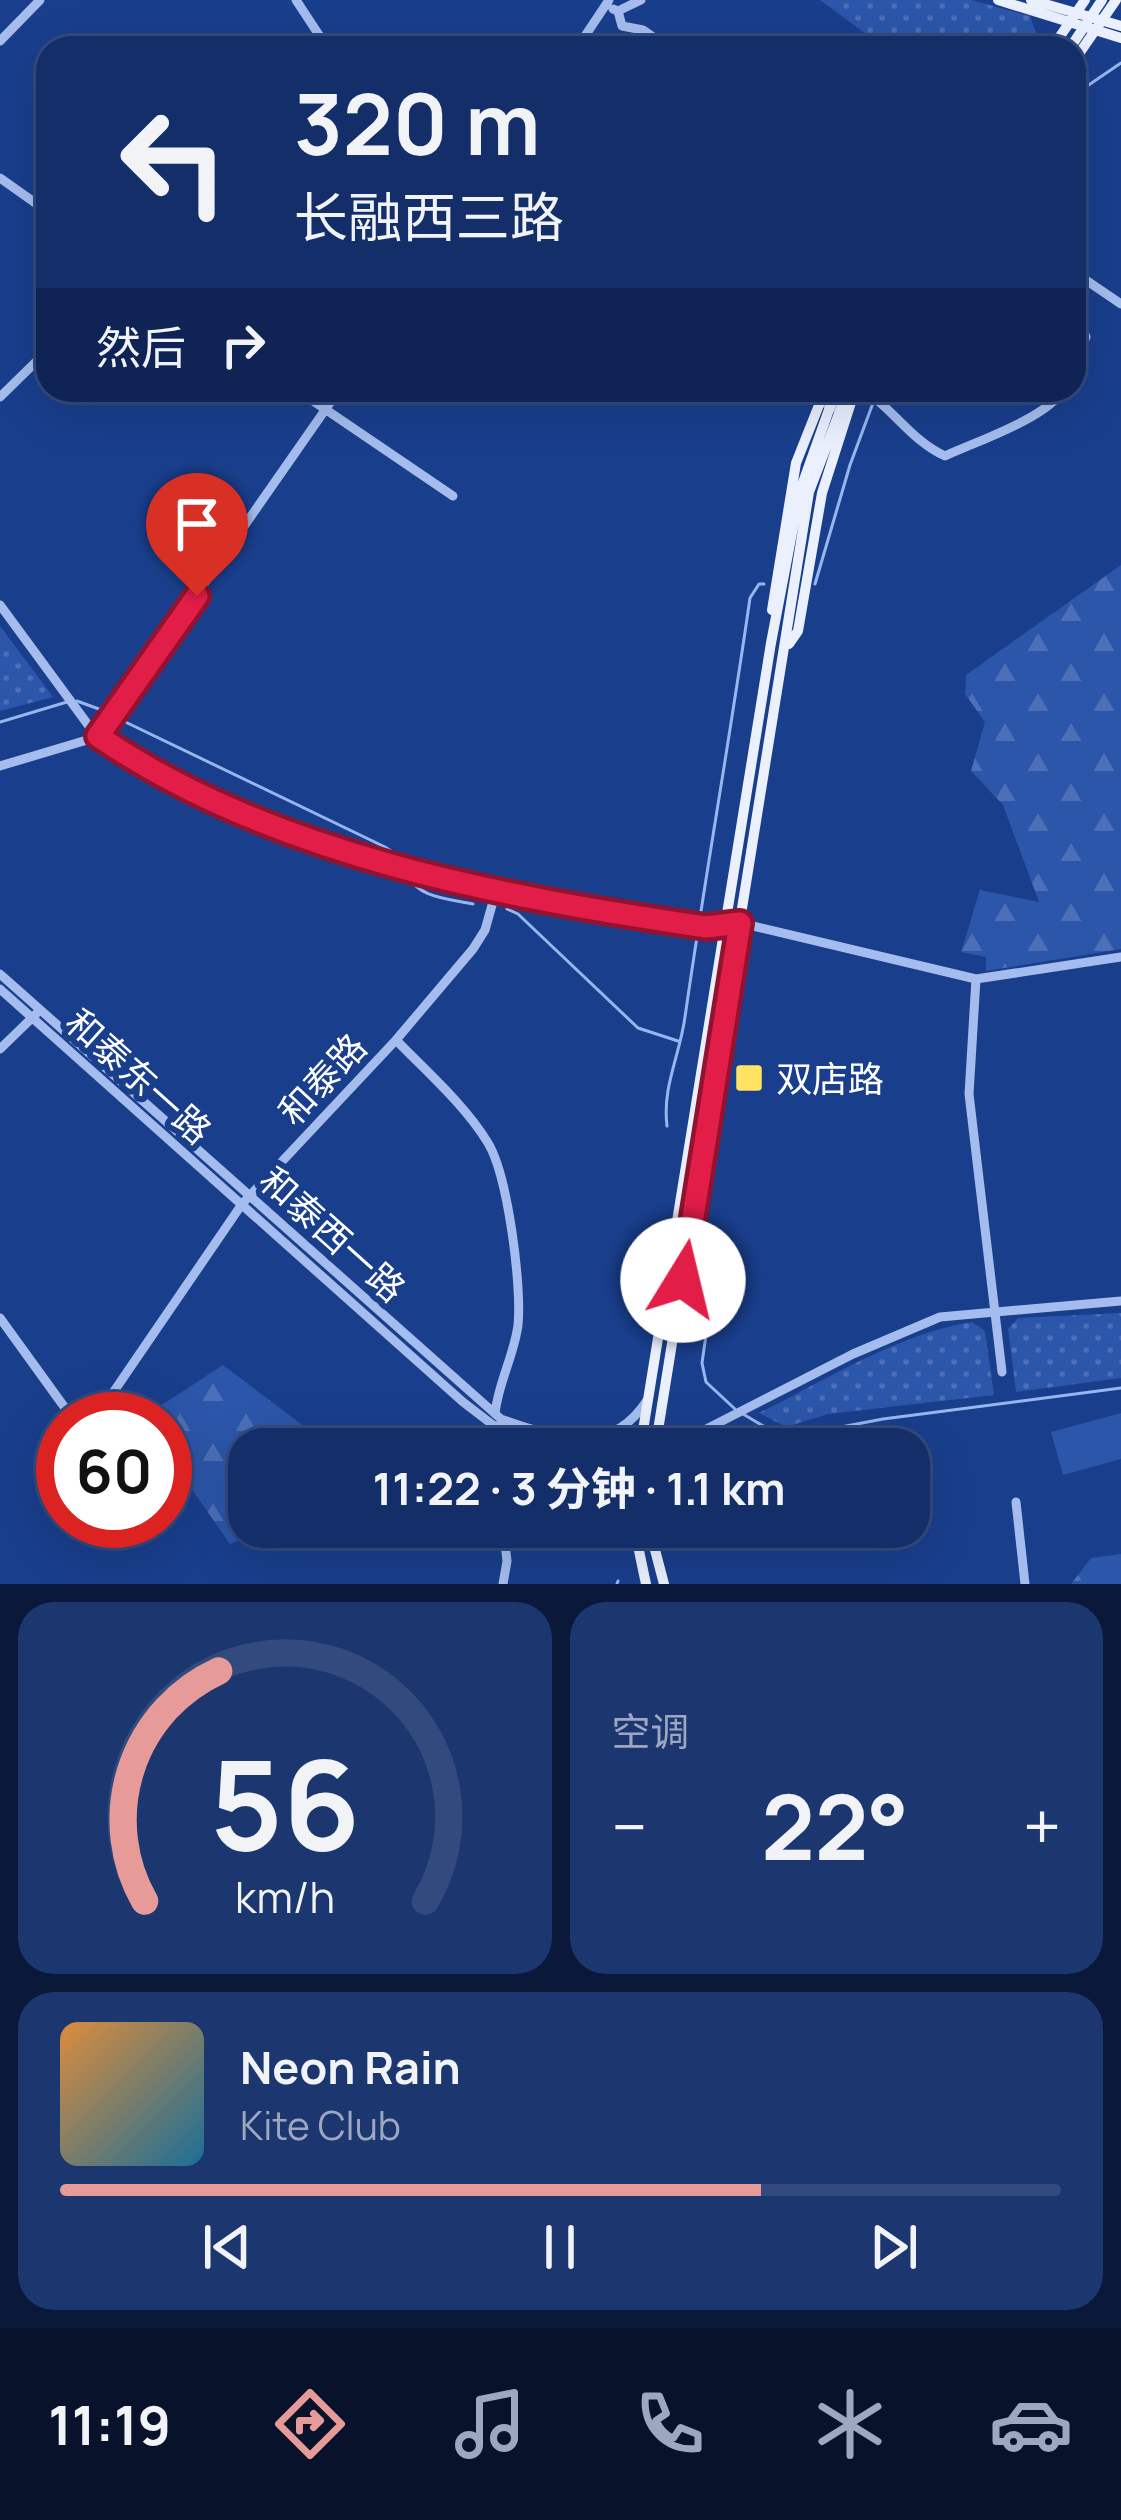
<!DOCTYPE html>
<html lang="zh">
<meta charset="utf-8">
<style>
body{margin:0;font-family:Manrope,"Noto Sans SC",sans-serif;background:#1c366f;color:#f1f3f6;height:100vh;display:flex;flex-direction:column;font-size:45px;white-space:nowrap}
*{box-sizing:border-box;margin:0}
p{font-size:39px;color:#9da8c0}
.icon{flex:none;width:66px;height:66px;fill:none;stroke:currentColor;stroke-width:2;stroke-linecap:round;stroke-linejoin:round}
.map{position:relative;height:1584px;overflow:hidden}
.details{display:flex;flex-direction:column;gap:18px;padding:18px;background:#0a193a;flex:1}
.details>*{flex:none}
.top-card{position:absolute;left:36px;top:36px;width:1050px;height:366px;border-radius:36px;box-shadow:0 12px 48px #0002,0 0 0 3px #324a7d;background:#132e69;color:#f1f3f6;overflow:hidden}
.speed{position:absolute;left:36px;top:1392px;display:flex;gap:24px;font-size:60px;font-weight:700;text-align:center}
.speed>*{display:grid;place-content:center;width:156px;height:156px;border-radius:50%;background:#132e69;box-shadow:0 12px 48px #0002,0 0 0 3px #324a7d;line-height:1}
.speed .limit{border:18px solid #d22;background:#fff;color:#111}
.pin{position:absolute;display:grid;place-items:center;width:102px;height:102px;color:#fff;margin:-123px -51px;border-radius:50% 50% 50% 0;rotate:-45deg;box-shadow:0 0 12px #0007}
.pin .icon{rotate:45deg}
.me{position:absolute;width:132px;margin:-66px;rotate:9deg;stroke-linejoin:round;filter:drop-shadow(0 0 9px #0008)}
.turn{display:flex;align-items:center;gap:42px;height:252px;padding:0 60px;font-size:54px}
.turn .icon{width:156px;height:156px;stroke-width:2.5}
.turn b{display:block;font-size:84px;line-height:102px}
.then{display:flex;align-items:center;height:114px;padding:0 60px;background:#0003;gap:24px;font-size:45px}
.big{font-size:90px;font-weight:700;line-height:1.1}
.details .card{flex:1;display:flex;flex-direction:column;justify-content:center;gap:18px;min-width:0;padding:0 42px;border-radius:36px;background:#1c366f}
.details .dial{align-items:center;gap:0}
.dial svg{height:312px;overflow:visible;fill:none;stroke:#324a7d;stroke-width:7;stroke-linecap:round;text-anchor:middle}
.dial text{fill:#f1f3f6;stroke:none}
.song{display:flex;align-items:center;gap:36px}
.cover{width:144px;height:144px;border-radius:18px;background:linear-gradient(135deg,hsl(30 70% 55%),hsl(200 70% 35%))}
.played{height:12px;border-radius:6px;background:linear-gradient(90deg,#e69b98 70%,#324a7d 70%)}
.keys{display:flex;justify-content:space-around;direction:ltr}
.heat{display:flex;justify-content:space-between;align-items:center;font-size:66px;direction:ltr}
.details .tiles{flex:1;display:grid;gap:18px;grid-template-columns:1fr 1fr}
.card:last-child{grid-column:span 2}
.trip{position:absolute;left:228px;top:1428px;width:702px;height:120px;border-radius:36px;background:#132e69;box-shadow:0 12px 48px #0002,0 0 0 3px #324a7d;font-weight:700;line-height:120px;text-align:center}
.dock{display:flex;height:192px;justify-content:space-around;align-items:center;background:#08122a;color:#9da8c0}
.dock .icon{width:84px;height:84px}
.dock .active{color:#e69b98}
.dock b{font-size:54px;color:#f1f3f6}
.map>svg:first-child{display:block}
</style>
<div class="map">
<svg width="1121" height="1584" viewBox="0 0 1121 1584">
<defs>
<pattern id="forest-firs" width="22" height="20" patternUnits="userSpaceOnUse" patternTransform="scale(3)"><rect width="22" height="20" fill="#2c56aa"/><path d="M5 1l3.5 6h-7zM16 11l3.5 6h-7z" fill="#4c6fb7"/></pattern>
<pattern id="park-dots" width="8" height="8" patternUnits="userSpaceOnUse" patternTransform="scale(3)"><rect width="8" height="8" fill="#2c56aa"/><path d="M2 2h.1M6 6h.1" fill="none" stroke="#4c6fb7" stroke-width="1.8" stroke-linecap="round"/></pattern>
</defs>
<rect width="100%" height="100%" fill="#193e8c"/>
<!-- grass -->
<path fill="#2c56aa" d="M1121,1413V1459L1063,1475L1051,1432Z"/>
<!-- forest -->
<path fill="url(#forest-firs)" d="M1121,565V949L986,971V957L961,952L980,890L1039,902L1003,805L971,771L985,722L965,694L966,675Z
M223,1365L334,1449H249V1527H269L230,1544L165,1451V1419L142,1418Z
M1121,1554V1584H1071L1091,1558Z"/>
<!-- park -->
<path fill="url(#park-dots)" d="M820,0H971L1030,16L1039,41L1034,48H885Z
M0,626L53,697L0,711Z
M1121,1313V1378L1016,1392L1008,1329L1018,1318Z
M972,1322L985,1331L994,1395L828,1414L786,1427L759,1413C827,1380 897,1334 972,1322Z"/>
<g fill="none" stroke-linecap="round" stroke-linejoin="round">
<!-- stream -->
<path stroke="#97b6f0" stroke-width="3" d="M1074,95L1121,63
M815,584L850,465L873,403
M77,701L107,712
M115,717L385,847L404,860
M0,722L67,702
M407,872C415,898 449,899 473,904
M507,909L518,914L638,1028L678,1041
M667,1126C662,1087 680,1055 685,1017C705,877 730,738 750,598L759,584H764
M711,1264L715,1272L702,1363L706,1382L735,1409
M743,1414L770,1430L778,1440
M769,1449L799,1435L883,1419L1121,1388
M617,1584L618,1581"/>
<!-- minor -->
<path stroke="#a4bdee" stroke-width="9" d="M296,0L319,35L333,48
M613,9L618,11L641,0
M618,11L622,26L643,30L669,48
M0,41L40,0
M577,48L609,0
M0,178L48,212
M1074,272L1121,304
M1074,309L1086,337L1074,364
M297,390L453,496
M798,390L845,413
M864,390C894,410 912,441 945,456C975,442 1047,418 1063,390
M0,397L48,350
M0,605L97,737L178,787L229,810L471,886L707,927L740,923L976,979L1121,957
M97,737L339,390
M0,766L97,737
M0,974L501,1419C557,1438 610,1459 648,1399
M976,979L969,1094L1002,1372
M0,989L463,1402L493,1425L559,1449
M396,1040C426,1071 465,1105 488,1143C508,1176 522,1287 518,1325C514,1356 498,1383 495,1414
M0,1049L36,1014
M0,1318L73,1419
M95,1419L242,1204L396,1040L473,949L485,930L496,891
M493,1425L494,1449
M656,1448L681,1442L853,1354L940,1317L1121,1301
M1016,1502L1025,1584
M503,1527L507,1561L503,1584"/>
<!-- major -->
<path stroke="#ebf0ff" stroke-width="10" d="M998,0L1121,38
M1031,0L1121,26
M1052,48L1085,0
M1070,48L1102,0
M1074,61L1116,0
M772,610L796,463L825,390
M789,644L798,631L822,493L855,390
M640,1449L771,643L800,491L836,390
M655,1449L809,492L848,390
M634,1527L646,1584
M649,1527L664,1584"/>
</g>
<g fill="none" stroke-linecap="round" stroke-linejoin="round">
<defs>
<path id="route" d="M197,596L98,736C271,855 502,897 706,927L740,923L683,1280"/>
</defs>
<!-- route casing -->
<use href="#route" stroke="#92132f" stroke-width="30"/>
<!-- route -->
<use href="#route" stroke="#e11d48" stroke-width="21"/>
</g>
<!-- markers -->
<rect fill="#ffe361" stroke="#193e8c" stroke-width="4.5" x="734" y="1063" width="30" height="30" rx="6"/>
<g text-anchor="middle" dominant-baseline="central" stroke-width="12" stroke-linejoin="round" paint-order="stroke">
<!-- street labels -->
<g font-size="36" fill="#fff" stroke="#193e8c">
<text transform="translate(139 1076) rotate(42)">和泰东一路</text>
<text transform="translate(322 1079) rotate(-47)">和泰路</text>
<text transform="translate(333 1234) rotate(42)">和泰西一路</text>
</g>
<!-- poi labels -->
<g font-size="36" fill="#fff" stroke="#193e8c" text-anchor="start">
<text x="776" y="1078">双店路</text>
</g>
</g>
</svg>
<div class="speed"><div class="limit">60</div></div>
<div class="pin" style="left:197px;top:596px;background:#d93025"><svg class="icon" aria-label="arrive" viewBox="0 0 24 24"><path d="M6 21V4h12l-3 4 3 4H6"/></svg></div>
<svg class="me" style="left:683px;top:1280px" viewBox="-20 -20 40 40"><circle r="19" fill="#fff"/><path d="M0-13L10 11 0 6-10 11z" fill="#e11d48"/></svg>
<div class="trip">11:22 · 3 分钟 · 1.1 km</div>
<div class="top-card">
<div class="turn"><svg class="icon" aria-label="left" viewBox="0 0 24 24"><path d="M17 20v-9H6M10 6l-5 5 5 5"/></svg><div><b>320 m</b>长融西三路</div></div>
<div class="then">然后<svg class="icon" aria-label="right" viewBox="0 0 24 24"><path d="M7 20v-9h11M14 6l5 5-5 5"/></svg></div>
</div>
</div>
<section class="details">
<div class="tiles">
<div class="card dial"><svg viewBox="0 0 100 80">
<path d="M14 69A42 42 0 1 1 86 69"/>
<path d="M14 69A42 42 0 0 1 33 10" stroke="#e69b98"/>
<text x="50" y="56" font-size="32" font-weight="700">56</text>
<text x="50" y="72" font-size="11">km/h</text>
</svg></div>
<div class="card"><p>空调</p>
<div class="heat"><a>−</a><b class="big">22°</b><a>+</a></div>
</div>
<div class="card">
<div class="song"><i class="cover"></i><div><b>Neon Rain</b><p>Kite Club</p></div></div>
<div class="played"></div>
<div class="keys"><svg class="icon" aria-label="previous" viewBox="0 0 24 24"><path d="M18 5L8 12l10 7zM5 5v14"/></svg><svg class="icon" aria-label="pause" viewBox="0 0 24 24"><path d="M8 5v14M16 5v14"/></svg><svg class="icon" aria-label="next" viewBox="0 0 24 24"><path d="M6 5l10 7-10 7zM19 5v14"/></svg></div>
</div>
</div>
</section>
<nav class="dock">
<b>11:19</b>
<svg class="icon active" aria-label="directions" viewBox="0 0 24 24"><path d="M12 3l9 9-9 9-9-9zM9 14v-3h6M13 9l2 2-2 2"/></svg>
<svg class="icon" aria-label="music" viewBox="0 0 24 24"><path d="M9 18V5l10-2v13"/><circle cx="6" cy="18" r="3"/><circle cx="16" cy="16" r="3"/></svg>
<svg class="icon" aria-label="phone" viewBox="0 0 24 24"><path d="M5 4h4l2 5-3 2q2 4 5 5l2-3 5 2v4C11 20 4 13 5 4z"/></svg>
<svg class="icon" aria-label="climate" viewBox="0 0 24 24"><path d="M12 3v18M4 7l16 10M4 17L20 7"/></svg>
<svg class="icon" aria-label="car" viewBox="0 0 24 24"><path d="M5 17H2v-5l4-1 3-4h7l3 4 3 1v5h-3M9 17h6M6 11h13"/><circle cx="7" cy="17" r="2"/><circle cx="17" cy="17" r="2"/></svg>
</nav>
